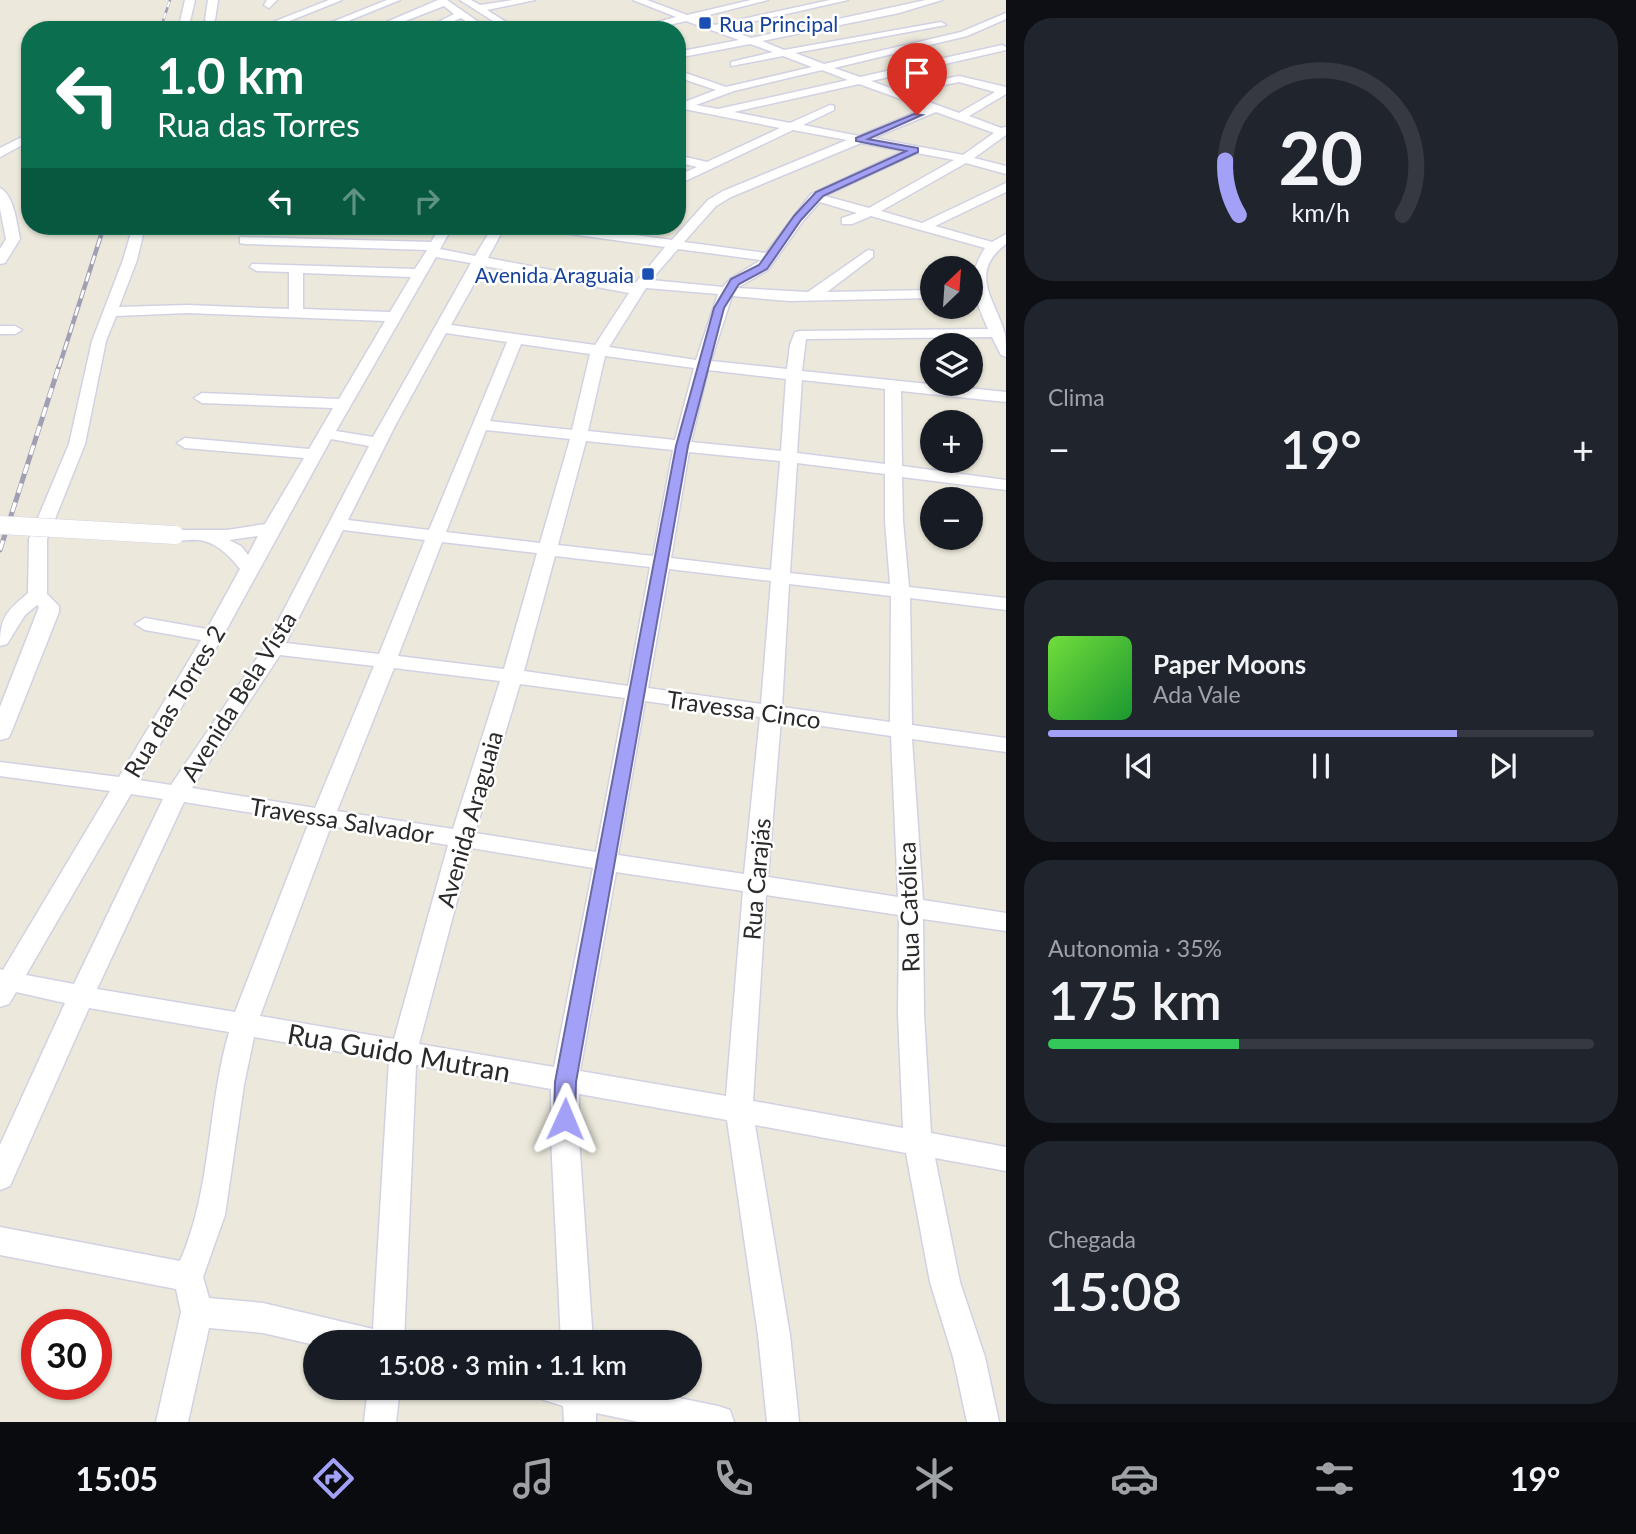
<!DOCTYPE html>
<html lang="pt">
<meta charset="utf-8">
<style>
body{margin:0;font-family:Lato,sans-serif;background:#20242c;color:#f1f3f6;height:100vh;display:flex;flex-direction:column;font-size:26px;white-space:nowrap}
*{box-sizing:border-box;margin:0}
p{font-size:23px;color:#9ea1a6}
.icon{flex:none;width:38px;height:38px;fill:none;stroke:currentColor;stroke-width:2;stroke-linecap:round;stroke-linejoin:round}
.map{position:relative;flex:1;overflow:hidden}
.sheet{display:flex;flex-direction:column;gap:18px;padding:18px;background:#0d0f14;width:630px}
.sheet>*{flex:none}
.hud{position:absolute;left:21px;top:21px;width:665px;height:214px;border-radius:28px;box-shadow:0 2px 5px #0004;background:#0b6e4f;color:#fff;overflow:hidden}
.needle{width:46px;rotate:25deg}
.buttons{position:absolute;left:920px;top:256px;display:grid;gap:14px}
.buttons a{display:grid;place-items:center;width:63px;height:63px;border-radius:50%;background:#171b24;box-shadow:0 2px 5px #0004;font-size:35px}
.speed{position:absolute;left:21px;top:1309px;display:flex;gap:14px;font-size:35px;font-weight:700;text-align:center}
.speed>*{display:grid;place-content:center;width:91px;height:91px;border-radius:50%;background:#171b24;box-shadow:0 2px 5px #0004;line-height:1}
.speed .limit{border:10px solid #d22;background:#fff;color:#111}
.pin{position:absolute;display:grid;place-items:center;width:60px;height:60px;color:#fff;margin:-72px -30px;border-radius:50% 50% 50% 0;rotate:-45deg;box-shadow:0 0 7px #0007}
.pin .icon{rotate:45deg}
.me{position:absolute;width:77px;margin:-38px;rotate:1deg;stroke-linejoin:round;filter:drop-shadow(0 0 5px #0008)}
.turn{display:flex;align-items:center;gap:24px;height:147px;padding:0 21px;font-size:32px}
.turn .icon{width:91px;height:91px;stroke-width:2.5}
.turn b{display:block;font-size:49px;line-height:60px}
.lanes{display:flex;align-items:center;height:66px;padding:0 21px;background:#0003;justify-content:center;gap:35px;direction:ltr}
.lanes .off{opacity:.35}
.big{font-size:52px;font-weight:600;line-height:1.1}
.sheet .widget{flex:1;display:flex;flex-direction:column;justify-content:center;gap:10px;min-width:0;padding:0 24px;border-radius:28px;background:#20242c}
.sheet .dial{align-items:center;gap:0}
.dial svg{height:182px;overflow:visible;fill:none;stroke:#363941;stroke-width:7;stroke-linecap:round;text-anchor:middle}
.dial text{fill:#f1f3f6;stroke:none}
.song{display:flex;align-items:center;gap:21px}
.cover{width:84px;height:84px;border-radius:10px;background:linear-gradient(135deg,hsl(100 70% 55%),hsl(130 70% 35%))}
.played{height:7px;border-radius:4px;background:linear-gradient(90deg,#a3a1f7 75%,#363941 75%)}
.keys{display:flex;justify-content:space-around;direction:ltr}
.heat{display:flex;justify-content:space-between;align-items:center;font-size:38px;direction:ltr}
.charge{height:10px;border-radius:5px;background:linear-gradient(90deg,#34c759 35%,#363941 0)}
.trip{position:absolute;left:303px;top:1330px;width:399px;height:70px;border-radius:35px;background:#171b24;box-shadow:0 2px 5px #0004;font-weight:600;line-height:70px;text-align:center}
.tab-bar{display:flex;height:112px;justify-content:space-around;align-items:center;background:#090b0e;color:#9ea1a6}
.tab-bar .icon{width:49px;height:49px}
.tab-bar .on{color:#a3a1f7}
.tab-bar b{font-size:32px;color:#f1f3f6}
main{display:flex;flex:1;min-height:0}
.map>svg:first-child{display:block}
</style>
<main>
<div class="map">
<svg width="1006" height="1422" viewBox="0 0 1006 1422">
<rect width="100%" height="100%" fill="#ece9dc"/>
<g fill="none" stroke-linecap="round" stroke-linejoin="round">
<defs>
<path id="minor" d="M185,0H195L188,30H178Z
M208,0H218L215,20L210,23L205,20Z
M267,0H277L269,8L264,5Z
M329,0H342L267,30H253Z
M387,0H400L326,30H312Z
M438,0H447L490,30H478L461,18L435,30H422L454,14L444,6L382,30H368Z
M460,0H471L480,5L513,0H535L487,10L519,30H507Z
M633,0H647L687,15L751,0H768L697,18L715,25L830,0H848L725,28L751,38L926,0H942L899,13L762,41L784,50L941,22L946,25L795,53L824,64L961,32L1006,13V19L967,36L834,68L860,77L1002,45L1006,47V50L871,81L893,89L959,76L1006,87V94L969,116L1001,128L1006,127V135L974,158L1006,166V174L966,163L881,211L922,223L1006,183V192L935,226L992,242L1006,234V244C967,273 996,301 1005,334C1006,341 1006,350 1006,357L1001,355L992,337L806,339L802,371L1006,392V402L901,391L902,466L1006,480V490L902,477L903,521L909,587L1006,598V610L910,598L912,725L1006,738V752L912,739L923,900L1006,913V931L923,919L924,1014L931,1133L1006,1147V1171L935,1158L960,1282L985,1357L999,1422H967L953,1357L930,1282L906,1153L755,1125L790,1335L799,1422H767L758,1335L727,1120L579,1094V1138L593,1342H561L551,1138V1089L416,1065L404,1342H315V1345L263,1333L209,1328L188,1422H156L181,1312L176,1289L0,1255V1227L180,1261C212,1189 207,1107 229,1032L89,1008L10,1186L0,1190V1145L65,1003L16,992L9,1004L0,1007V969L3,970L110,791L0,776V762L119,777L201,640L145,630L135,624L145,618L207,629L240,569C230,556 216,542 199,540C187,539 174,544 166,535L175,530H227L265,524L304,458L185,448L177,443L185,438L309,449L333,408L202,403L194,398L202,393L339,399L385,321L187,313L116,316L106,341L85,444L47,539V594L59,606V612L11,733L8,738L0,740V707L39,607L37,605L25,615L7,644L0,646C0,617 6,612 28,593L29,539L69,444L92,341L123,260L133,226H145L137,260L119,307L187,305L289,309V272L257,271L250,267L252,264L415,269L427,250L245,244L240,243V237L431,242L441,226H453L440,249L475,256L493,226H505L488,258L633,286L665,247L541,230L535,226H568L672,240L708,200L723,191L847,140L793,130L677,185V176L697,167L677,162V155L707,162L780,128L679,108V104L716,90L677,77V70L726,87L812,67L783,56L731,66V62L773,52L750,44L677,58V52L739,40L686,21L647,30H628L676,17ZM822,70L848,80L718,109L696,105L734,91ZM959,82L995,92L959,113L904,93ZM859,84L926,108L859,136L803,125L834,110V106L830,105L790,123L734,112ZM936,112L994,133L963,155L873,138ZM861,143L903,151L811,194L766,253L684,242L716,206L731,197ZM917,153L954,160L869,208L825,196ZM820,202L857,213L842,218V224H852L871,216L985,248C965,278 975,299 988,329L800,331L795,332L790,345L787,369L711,361L732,296L789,301L933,298V290L827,292L873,257V251L868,250L808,292L737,288L768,270L803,221ZM678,249L761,260L730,279L723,287L651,280ZM436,257L471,263L373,437L336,431ZM484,266L629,293L595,345L451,325ZM303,273L411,277L390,312L303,309ZM646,288L718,294L696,360L609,347ZM446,333L507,342L429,530L348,520L396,424ZM521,344L590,354L572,430L490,421ZM605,356L694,368L675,440L588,431ZM708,370L786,379L781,451L691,442ZM802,380L885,389V464L797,453ZM486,430L570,439L540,543L446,532ZM331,439L369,446L264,648L171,785L139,780L223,636ZM586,441L673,450L653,556L558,545ZM689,452L780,461L771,570L671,558ZM797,463L885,474V521L890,584L790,573ZM343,530L425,540L379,654L286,643ZM258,536L248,555L241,546L229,540ZM442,542L537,553L504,669L398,656ZM555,556L650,567L628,686L524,671ZM669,569L771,581L761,704L648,688ZM789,584L891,596L890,722L782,707ZM280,655L374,666L315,808L192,788ZM394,668L500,681L453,829L337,811ZM520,684L625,698L596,852L475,833ZM645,701L760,717L744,874L618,855ZM781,720L891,736L898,897L768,877ZM131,794L163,799L74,984L26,975ZM184,802L309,822L235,1012L97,989ZM331,826L448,845L394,1039L260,1016ZM471,848L593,868L554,1067L419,1044ZM616,872L743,891L726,1096L580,1071ZM766,895L899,915L898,1014L903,1128L753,1101ZM254,1037L389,1060L373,1329L263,1303L209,1298L203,1277L225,1215L244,1085Z
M30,133V141L0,157V148Z
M0,188C14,195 17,224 20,239L5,263L0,264V249L6,239L0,209Z
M0,326H15L22,330L15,334H0Z
M368,1388H400L396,1422H364Z
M536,1388H630L718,1406L730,1410L734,1422H639L596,1413V1422H564L563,1406L541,1399Z"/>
</defs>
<!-- minor casing -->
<use href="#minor" stroke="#d2d1e3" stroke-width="3"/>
<!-- minor -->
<use href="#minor" fill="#fff" fill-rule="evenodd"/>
<defs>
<path id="rail-far2" d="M160,30L170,0"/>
<path id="rail-far1" d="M59,367L104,226"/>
<path id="rail" d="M0,550L59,366"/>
</defs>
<!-- rail-far2 casing -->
<use href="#rail-far2" stroke="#a09fb4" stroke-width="2.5"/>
<!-- rail-far1 casing -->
<use href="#rail-far1" stroke="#a09fb4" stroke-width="4.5"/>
<!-- rail casing -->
<use href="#rail" stroke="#a09fb4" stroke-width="5"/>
<!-- rail-far2 -->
<use href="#rail-far2" stroke="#fff" stroke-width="2" stroke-dasharray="6" stroke-linecap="butt"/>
<!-- rail-far1 -->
<use href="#rail-far1" stroke="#fff" stroke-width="2.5" stroke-dasharray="9" stroke-linecap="butt"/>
<!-- rail -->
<use href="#rail" stroke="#fff" stroke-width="3.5" stroke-dasharray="10" stroke-linecap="butt"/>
<defs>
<path id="minor-bridge" d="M0,525L175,535"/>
</defs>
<!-- minor-bridge casing -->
<use href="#minor-bridge" stroke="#d2d1e3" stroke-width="19" stroke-linecap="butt"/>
<!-- minor-bridge -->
<use href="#minor-bridge" stroke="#fff" stroke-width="18"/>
</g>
<!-- route -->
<path fill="#a3a1f7" stroke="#6a69a1" stroke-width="2" d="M914,114L922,115L868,139L918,148V152L823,196L801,220L767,269L739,284L724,308L688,446L576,1082L575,1119L572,1126L565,1128L557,1126L554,1119L555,1082L676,446L714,308L731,279L759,265L794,216L816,192L906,151L856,141V138Z"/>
<!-- markers -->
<g fill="#1a4fb4" stroke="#fff" stroke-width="2.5">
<rect x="698" y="16" width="14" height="14" rx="3.5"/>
<rect x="641" y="267" width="14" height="14" rx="3.5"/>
</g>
<g text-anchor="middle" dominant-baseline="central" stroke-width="5" stroke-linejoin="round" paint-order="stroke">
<!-- far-transit labels -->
<g font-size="21" fill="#164399" stroke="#fff" text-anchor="start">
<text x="719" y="23">Rua Principal</text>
<text x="634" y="274" text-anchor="end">Avenida Araguaia</text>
</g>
<!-- street labels -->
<g font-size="24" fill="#2a2a2a" stroke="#fff">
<text transform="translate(238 696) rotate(-58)">Avenida Bela Vista</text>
<text transform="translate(174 701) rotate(-59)">Rua das Torres 2</text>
<text transform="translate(744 709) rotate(8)">Travessa Cinco</text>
<text transform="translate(469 819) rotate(-74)">Avenida Araguaia</text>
<text transform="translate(342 820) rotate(9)">Travessa Salvador</text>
<text transform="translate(756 879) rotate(-85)">Rua Carajás</text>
<text transform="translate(908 907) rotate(-92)">Rua Católica</text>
</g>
<!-- near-street labels -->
<g font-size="28" fill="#2a2a2a" stroke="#fff">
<text transform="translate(399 1052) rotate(10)">Rua Guido Mutran</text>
</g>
</g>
</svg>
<div class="buttons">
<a><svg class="needle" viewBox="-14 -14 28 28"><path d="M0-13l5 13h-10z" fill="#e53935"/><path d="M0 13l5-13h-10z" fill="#9ea1a6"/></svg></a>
<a><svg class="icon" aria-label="layers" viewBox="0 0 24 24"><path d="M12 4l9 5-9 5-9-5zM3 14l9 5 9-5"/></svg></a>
<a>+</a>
<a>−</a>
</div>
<div class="speed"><div class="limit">30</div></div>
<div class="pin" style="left:917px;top:115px;background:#d93025"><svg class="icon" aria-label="arrive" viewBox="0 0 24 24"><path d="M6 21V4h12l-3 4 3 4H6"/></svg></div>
<svg class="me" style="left:565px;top:1119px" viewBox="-20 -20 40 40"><path d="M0-17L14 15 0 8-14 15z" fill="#a3a1f7" stroke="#fff" stroke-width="4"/></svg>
<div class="trip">15:08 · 3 min · 1.1 km</div>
<div class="hud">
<div class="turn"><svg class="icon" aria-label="left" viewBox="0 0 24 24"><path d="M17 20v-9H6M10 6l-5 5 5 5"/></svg><div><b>1.0 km</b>Rua das Torres</div></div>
<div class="lanes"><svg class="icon" aria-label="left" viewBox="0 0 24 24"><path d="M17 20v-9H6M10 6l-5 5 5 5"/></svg><svg class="icon off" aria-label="ahead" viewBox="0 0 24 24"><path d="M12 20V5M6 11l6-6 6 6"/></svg><svg class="icon off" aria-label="right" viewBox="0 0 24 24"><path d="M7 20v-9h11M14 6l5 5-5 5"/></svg></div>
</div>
</div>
<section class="sheet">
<div class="widget dial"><svg viewBox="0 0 100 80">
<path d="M14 69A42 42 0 1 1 86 69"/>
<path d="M14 69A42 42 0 0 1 8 45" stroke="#a3a1f7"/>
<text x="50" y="56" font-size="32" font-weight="700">20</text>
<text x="50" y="72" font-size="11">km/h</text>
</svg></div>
<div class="widget"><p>Clima</p>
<div class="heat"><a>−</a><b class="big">19°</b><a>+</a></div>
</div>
<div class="widget">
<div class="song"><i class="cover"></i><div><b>Paper Moons</b><p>Ada Vale</p></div></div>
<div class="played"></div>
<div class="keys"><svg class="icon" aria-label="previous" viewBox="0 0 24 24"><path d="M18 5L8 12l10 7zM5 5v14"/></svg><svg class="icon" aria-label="pause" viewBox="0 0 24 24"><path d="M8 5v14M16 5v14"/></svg><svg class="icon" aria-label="next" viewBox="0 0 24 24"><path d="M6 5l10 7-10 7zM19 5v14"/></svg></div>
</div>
<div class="widget"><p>Autonomia · 35%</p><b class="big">175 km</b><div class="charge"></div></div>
<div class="widget"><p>Chegada</p><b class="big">15:08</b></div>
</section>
</main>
<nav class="tab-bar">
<b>15:05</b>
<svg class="icon on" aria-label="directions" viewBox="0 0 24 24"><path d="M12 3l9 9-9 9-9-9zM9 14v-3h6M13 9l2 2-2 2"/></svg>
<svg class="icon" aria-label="music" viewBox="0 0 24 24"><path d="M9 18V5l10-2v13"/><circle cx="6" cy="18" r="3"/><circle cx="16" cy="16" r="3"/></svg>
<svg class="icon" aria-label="phone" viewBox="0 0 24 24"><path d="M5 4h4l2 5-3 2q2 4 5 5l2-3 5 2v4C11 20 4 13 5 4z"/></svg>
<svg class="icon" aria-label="climate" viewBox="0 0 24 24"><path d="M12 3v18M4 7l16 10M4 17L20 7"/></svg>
<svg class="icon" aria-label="car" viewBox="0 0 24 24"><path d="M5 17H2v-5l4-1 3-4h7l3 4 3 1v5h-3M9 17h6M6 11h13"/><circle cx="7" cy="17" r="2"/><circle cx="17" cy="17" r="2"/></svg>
<svg class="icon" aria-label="filters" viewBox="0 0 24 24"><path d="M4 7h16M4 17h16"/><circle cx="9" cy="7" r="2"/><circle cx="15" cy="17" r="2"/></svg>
<b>19°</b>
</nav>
